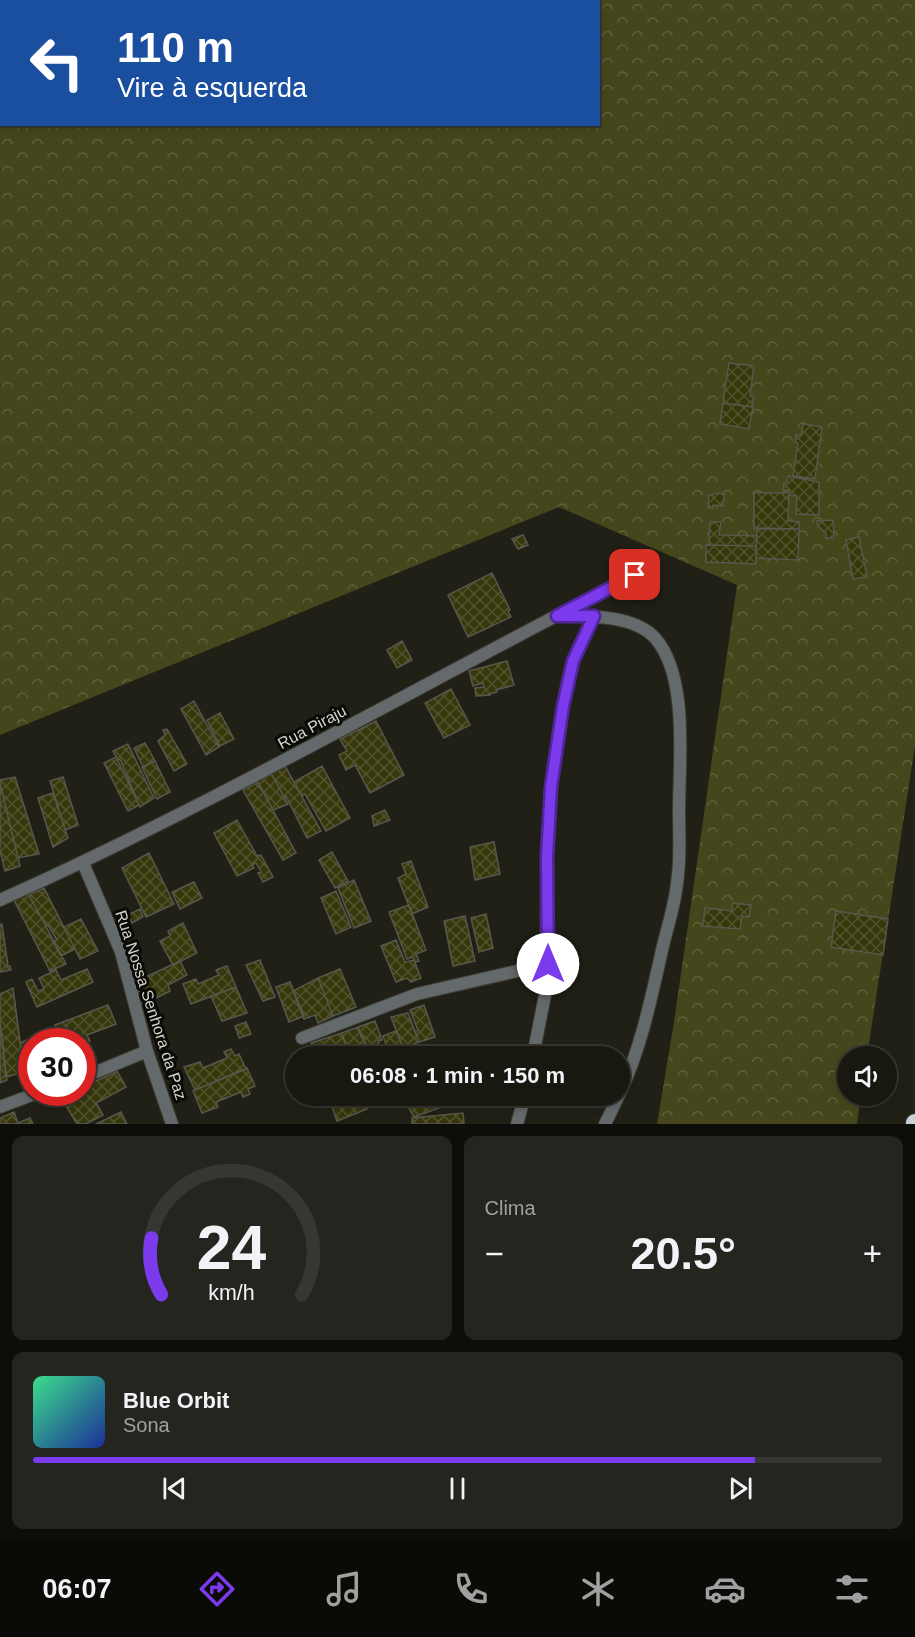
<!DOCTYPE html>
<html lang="pt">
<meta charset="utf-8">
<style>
body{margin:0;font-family:Helvetica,sans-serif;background:#25251f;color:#f1f3f6;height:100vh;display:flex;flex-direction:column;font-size:22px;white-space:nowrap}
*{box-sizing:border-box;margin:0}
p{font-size:20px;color:#9fa09f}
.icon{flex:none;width:33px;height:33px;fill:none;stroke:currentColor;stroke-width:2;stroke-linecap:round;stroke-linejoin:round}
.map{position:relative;height:1124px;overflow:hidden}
.panel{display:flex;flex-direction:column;gap:12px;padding:12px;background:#0d0d09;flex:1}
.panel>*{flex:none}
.top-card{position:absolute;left:0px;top:0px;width:600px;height:126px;box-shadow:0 3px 9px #0003,0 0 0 2px #363731;background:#1a4fa0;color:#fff;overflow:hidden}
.fabs{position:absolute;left:837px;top:1046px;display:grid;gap:12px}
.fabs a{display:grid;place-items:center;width:60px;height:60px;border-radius:50%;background:#181811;box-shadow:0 3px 9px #0003,0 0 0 2px #363731;font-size:30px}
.speed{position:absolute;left:18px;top:1028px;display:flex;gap:12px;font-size:30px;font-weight:700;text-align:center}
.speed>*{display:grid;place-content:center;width:78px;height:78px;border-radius:50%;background:#181811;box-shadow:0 3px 9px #0003,0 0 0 2px #363731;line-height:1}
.speed .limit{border:9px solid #d22;background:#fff;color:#111}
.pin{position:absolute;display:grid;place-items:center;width:51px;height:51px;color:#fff;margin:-26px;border-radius:12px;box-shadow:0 3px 9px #0006}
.me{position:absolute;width:66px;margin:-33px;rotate:0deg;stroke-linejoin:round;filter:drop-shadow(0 0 4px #0008)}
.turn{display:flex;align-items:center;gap:21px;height:126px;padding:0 18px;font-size:27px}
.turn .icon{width:78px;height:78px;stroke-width:2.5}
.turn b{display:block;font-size:42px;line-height:51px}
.big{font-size:45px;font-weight:700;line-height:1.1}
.panel .tile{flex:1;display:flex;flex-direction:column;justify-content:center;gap:9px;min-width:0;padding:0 21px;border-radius:12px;background:#25251f}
.panel .dial{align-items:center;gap:0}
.dial svg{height:156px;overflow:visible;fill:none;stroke:#363731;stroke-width:7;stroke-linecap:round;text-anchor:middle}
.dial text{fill:#f1f3f6;stroke:none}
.song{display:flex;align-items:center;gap:18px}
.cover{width:72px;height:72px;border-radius:9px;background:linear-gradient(135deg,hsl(150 70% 55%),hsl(230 70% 35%))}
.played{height:6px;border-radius:3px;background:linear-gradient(90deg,#7c3aed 85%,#363731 85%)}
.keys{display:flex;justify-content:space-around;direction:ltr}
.heat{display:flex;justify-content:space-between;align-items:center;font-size:33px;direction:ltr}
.panel .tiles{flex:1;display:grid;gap:12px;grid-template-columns:1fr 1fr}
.tile:last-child{grid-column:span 2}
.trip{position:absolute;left:285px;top:1046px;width:345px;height:60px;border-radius:30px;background:#181811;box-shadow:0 3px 9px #0003,0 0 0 2px #363731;font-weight:700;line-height:60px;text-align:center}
.tabs{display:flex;height:96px;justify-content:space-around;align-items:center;background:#0a0a07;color:#9fa09f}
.tabs .icon{width:42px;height:42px}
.tabs .on{color:#7c3aed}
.tabs b{font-size:27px;color:#f1f3f6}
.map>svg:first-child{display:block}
</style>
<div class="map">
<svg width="915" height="1124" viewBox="0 0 915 1124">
<defs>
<pattern id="forest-crowns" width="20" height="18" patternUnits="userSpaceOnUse" patternTransform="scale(1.5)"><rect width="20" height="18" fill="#46461d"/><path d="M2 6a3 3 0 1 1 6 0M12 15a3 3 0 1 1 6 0" fill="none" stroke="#60603d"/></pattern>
<pattern id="building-cross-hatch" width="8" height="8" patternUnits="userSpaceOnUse" patternTransform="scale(1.5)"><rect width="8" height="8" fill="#37370c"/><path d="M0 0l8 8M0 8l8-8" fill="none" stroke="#53532e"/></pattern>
</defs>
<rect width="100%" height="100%" fill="#202017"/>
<!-- forest -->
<path fill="url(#forest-crowns)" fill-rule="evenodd" d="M0,0H915V746L867,1056H848V1095H861L857,1124H657L674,1022L737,585L559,507L0,735ZM2,2H598V124H2Z"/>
<!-- building -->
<path fill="url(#building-cross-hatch)" stroke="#57584d" stroke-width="1.5" d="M729,363L754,366L750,396L754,397L752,407L723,403Z
M723,403L753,407L749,429L720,424Z
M803,424L822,427L815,479L793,476L798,443L795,442L796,435L801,436Z
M788,476L819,482V515L796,514L797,496L789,495V490H783L784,483H787Z
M714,493L724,494L723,506L713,505V508L708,507L709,495H713Z
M754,493H789L788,521L799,522V529H754Z
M833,520L834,538H826V533L818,526L817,521Z
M710,522H721L719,535L757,536L756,546L709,545Z
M757,528L799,529L798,560L756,558Z
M523,535L528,545L518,549L512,539Z
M859,537L867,577L853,579L846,540Z
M706,545L756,546V564L706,562Z
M492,573L510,610L508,611L511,617L468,637L448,595Z
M402,641L412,660L397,668L387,650Z
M507,661L514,685L496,690L497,692L489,694L490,695L476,696L475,688L484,687L483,683L473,686L469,671Z
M451,689L470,725L444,738L425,703Z
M194,701L219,747L206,755L181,709Z
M220,713L234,739L220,746L207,720Z
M376,721L404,775L370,793L355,765L346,770L339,755L347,751L340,739Z
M167,729L187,764L174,771L158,741L165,735L163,730Z
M145,743L155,761L143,767L134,748Z
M128,744L154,798L140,807L120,759L118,760L113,751Z
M116,757L139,805L128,811L104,763Z
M155,761L170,792L157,799L142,767Z
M285,766L321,831L307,838L286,796L284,797L271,773Z
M322,766L350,818L326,831L305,794L302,796L294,782Z
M271,773L288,804L273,810L257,781Z
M15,777L39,854L18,858L0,783V780Z
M63,777L78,825L65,830L50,781Z
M258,782L296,853L283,860L243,790Z
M0,783L20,866L5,871L0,851Z
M53,793L68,838L53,847L38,798Z
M385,810L390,820L374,826L372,816Z
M237,820L257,856L261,855L273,877L263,882L258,873L261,872L256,863L252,865L254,868L237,876L214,833Z
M494,842L500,874L475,880L470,847Z
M332,852L348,881L335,888L319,860Z
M149,853L174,904L146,917L122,868Z
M411,861L428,907L412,914L398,878L406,874L402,864Z
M354,880L371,921L354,928L338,888Z
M194,882L202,898L180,909L172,892Z
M44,888L75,949L61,956L53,942L57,940L48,925L46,926L29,895Z
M336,891L351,927L336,934L321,898Z
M28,893L66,964L50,971L14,900Z
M733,903L751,905L749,917L742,916L740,929L703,926L705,908L732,911Z
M409,905L426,950L416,954L419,961L415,962L413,957L407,959L389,912Z
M140,909L143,917L132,923L128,915Z
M836,911L888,919L883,955L831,947Z
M486,914L493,948L479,952L471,918Z
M465,916L475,961L453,966L444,921Z
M81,919L98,951L80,959L64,927Z
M183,923L197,953L173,965L160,941L170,936L168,931Z
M2,924L8,966H10L11,970L0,972V925Z
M396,940L405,962L414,960L421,978L411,982L407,978L396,982L381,946Z
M260,960L275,997L263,1001L246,965Z
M180,961L187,975L168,985L170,991L142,1005L135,982Z
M227,966L236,987L191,1004L183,984L196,979L198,984L219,975L216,970Z
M87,969L93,982L37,1007L26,982L32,979L38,991L44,989L39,978L56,970L61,980Z
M340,969L356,1007L333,1016L318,978Z
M318,978L333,1016L318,1023L315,1015L304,1019L293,991Z
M290,982L304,1016L289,1022L276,987Z
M236,987L247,1013L222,1021L211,996Z
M13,988L24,1072L6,1077L0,1021V994Z
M108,1005L116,1024L87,1035L90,1041L82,1044V1041H71L68,1033L59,1036L55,1025Z
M424,1005L435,1037L419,1042L415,1031L418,1030L410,1010Z
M408,1013L419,1042L403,1048L391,1017Z
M0,1021L7,1080L0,1083Z
M375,1021L382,1040L378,1041L383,1056H370L358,1027Z
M246,1022L251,1034L239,1038L235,1026Z
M56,1027L61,1041H32V1055L23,1059L20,1043Z
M358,1027L361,1037H363L370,1056H349L342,1033Z
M396,1031L402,1045L388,1050L383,1036Z
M342,1033L349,1056H315L311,1043Z
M459,1047L463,1056H441L440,1054Z
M231,1049L235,1056L239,1054L246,1069L195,1090L184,1067L200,1062L203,1068L227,1058L224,1052Z
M247,1068L255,1086L248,1089L250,1094L243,1097L241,1092L216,1102L218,1107L202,1113L193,1091Z
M117,1071L126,1087L96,1103L103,1115L86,1124H77L62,1099L75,1092H82V1088Z
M363,1095L367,1109L337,1121L330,1101L335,1099L337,1105Z
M414,1095H473L462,1103L460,1097L457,1101L414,1117L407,1105L417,1101Z
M14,1112L18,1123L30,1118L33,1124H0V1118Z
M121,1112L127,1124H96Z
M463,1113L464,1124H412V1118Z"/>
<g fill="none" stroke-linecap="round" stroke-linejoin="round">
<defs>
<path id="street" d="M560,616C589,616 634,615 655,638C689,676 679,763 679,811C679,835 681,859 677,883C675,905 667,928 662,950C651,999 641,1048 620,1093
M83,863L121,952L147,1051L172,1124
M0,900C217,803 423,683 635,575
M302,1038L417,994L548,964
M533,1056L546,990L547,857L551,787L563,707L573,661L594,616
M82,1078L147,1051
M0,1107L40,1092
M517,1124L525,1095
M605,1124L619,1095"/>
<path id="highway" d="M915,1124V1123"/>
</defs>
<!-- street casing -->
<use href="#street" stroke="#3d3d34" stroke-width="14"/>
<!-- highway casing -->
<use href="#highway" stroke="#3d3d34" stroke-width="20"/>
<!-- street -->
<use href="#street" stroke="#64696c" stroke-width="12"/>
<!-- highway -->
<use href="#highway" stroke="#c6d1d9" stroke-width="18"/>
</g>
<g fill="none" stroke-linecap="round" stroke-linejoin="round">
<defs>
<path id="route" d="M548,964L547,857L551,787L563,706L573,661L594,616H557L635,575"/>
</defs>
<!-- route casing -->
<use href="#route" stroke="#51269a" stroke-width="15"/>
<!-- route -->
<use href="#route" stroke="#7c3aed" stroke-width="10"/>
</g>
<g text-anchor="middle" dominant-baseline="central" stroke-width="6" stroke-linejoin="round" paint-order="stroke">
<!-- street labels -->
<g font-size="16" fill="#d3d3cd" stroke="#0a0a06">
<text transform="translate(312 727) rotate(-28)">Rua Piraju</text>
<text transform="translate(151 1005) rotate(72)">Rua Nossa Senhora da Paz</text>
</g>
</g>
</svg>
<div class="fabs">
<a><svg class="icon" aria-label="sound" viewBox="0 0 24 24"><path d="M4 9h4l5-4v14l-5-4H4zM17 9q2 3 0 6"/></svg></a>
</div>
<div class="speed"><div class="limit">30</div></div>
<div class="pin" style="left:635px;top:575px;background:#d93025"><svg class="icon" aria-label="arrive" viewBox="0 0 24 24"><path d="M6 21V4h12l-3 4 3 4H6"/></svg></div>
<svg class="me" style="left:548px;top:964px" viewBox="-20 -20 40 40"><circle r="19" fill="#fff"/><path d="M0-13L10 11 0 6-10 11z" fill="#7c3aed"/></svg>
<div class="trip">06:08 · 1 min · 150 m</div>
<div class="top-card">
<div class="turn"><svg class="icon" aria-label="left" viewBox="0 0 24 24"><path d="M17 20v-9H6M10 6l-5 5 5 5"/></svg><div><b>110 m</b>Vire à esquerda</div></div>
</div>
</div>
<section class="panel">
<div class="tiles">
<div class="tile dial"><svg viewBox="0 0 100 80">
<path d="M14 69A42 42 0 1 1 86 69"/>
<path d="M14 69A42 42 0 0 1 9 40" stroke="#7c3aed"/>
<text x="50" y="56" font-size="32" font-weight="700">24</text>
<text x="50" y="72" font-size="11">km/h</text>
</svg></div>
<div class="tile"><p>Clima</p>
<div class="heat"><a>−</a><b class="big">20.5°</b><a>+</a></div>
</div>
<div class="tile">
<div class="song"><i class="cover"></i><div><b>Blue Orbit</b><p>Sona</p></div></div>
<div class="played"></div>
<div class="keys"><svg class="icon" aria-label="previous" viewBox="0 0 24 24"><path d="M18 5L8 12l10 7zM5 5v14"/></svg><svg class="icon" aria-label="pause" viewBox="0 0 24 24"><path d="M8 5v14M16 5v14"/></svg><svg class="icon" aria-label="next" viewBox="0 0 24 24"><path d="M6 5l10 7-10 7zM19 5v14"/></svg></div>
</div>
</div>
</section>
<nav class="tabs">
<b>06:07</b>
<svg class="icon on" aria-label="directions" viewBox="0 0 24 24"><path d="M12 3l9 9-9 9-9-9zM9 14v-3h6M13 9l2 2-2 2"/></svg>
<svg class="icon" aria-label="music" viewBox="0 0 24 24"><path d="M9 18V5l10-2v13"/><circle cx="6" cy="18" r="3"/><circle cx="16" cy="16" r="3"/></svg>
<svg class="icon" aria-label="phone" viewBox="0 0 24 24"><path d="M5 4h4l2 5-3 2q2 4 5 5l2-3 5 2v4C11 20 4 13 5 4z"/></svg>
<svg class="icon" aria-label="climate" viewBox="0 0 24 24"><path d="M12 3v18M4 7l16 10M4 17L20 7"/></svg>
<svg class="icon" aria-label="car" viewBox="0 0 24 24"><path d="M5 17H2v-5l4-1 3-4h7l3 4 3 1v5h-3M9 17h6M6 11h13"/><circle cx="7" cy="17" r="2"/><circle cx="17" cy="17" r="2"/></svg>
<svg class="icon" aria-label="filters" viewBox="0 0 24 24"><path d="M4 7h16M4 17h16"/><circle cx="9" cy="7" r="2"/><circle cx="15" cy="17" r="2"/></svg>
</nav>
